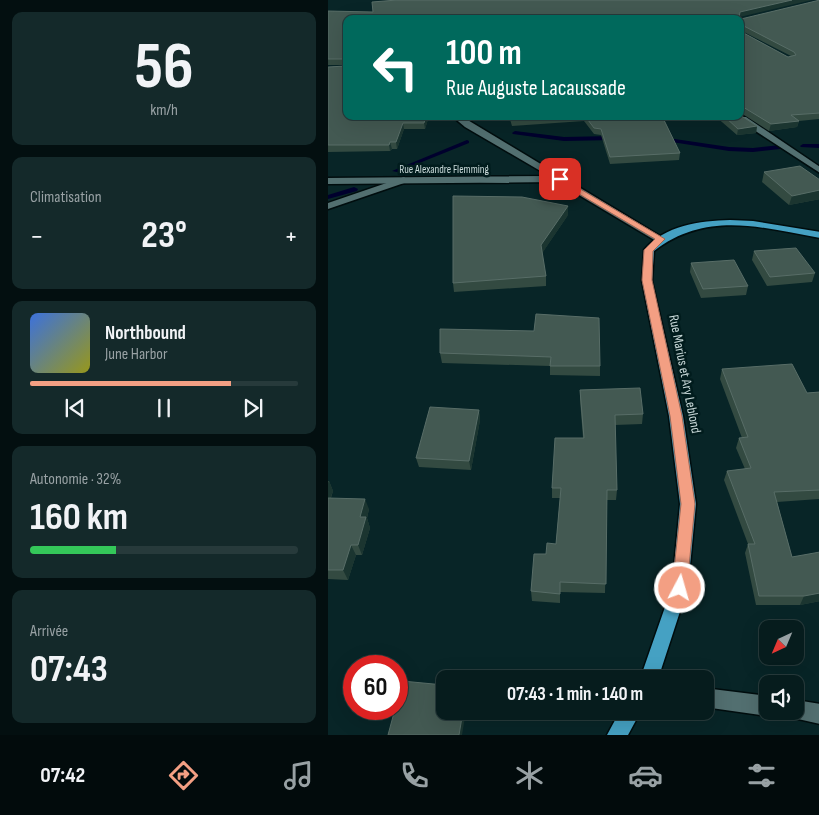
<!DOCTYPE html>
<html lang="fr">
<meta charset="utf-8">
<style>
body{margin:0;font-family:"Sofia Sans Condensed",sans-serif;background:#14292a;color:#f1f3f6;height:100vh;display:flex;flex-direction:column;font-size:19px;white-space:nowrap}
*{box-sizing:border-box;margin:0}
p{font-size:16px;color:#98a1a4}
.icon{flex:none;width:28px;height:28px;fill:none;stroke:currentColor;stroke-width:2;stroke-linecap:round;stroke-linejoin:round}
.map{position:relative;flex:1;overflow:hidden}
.sheet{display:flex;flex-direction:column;gap:12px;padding:12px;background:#030f10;width:328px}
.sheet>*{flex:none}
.guide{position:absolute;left:15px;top:15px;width:401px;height:105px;border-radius:10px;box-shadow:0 5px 20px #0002,0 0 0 1px #273a3b;background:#00695c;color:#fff;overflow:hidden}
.needle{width:32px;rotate:224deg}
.fabs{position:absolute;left:431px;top:620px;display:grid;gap:10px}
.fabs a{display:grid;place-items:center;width:45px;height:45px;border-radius:10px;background:#061c1d;box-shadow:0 5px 20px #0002,0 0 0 1px #273a3b;font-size:25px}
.speed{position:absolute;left:15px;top:655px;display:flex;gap:10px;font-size:25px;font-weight:700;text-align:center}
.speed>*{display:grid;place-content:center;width:65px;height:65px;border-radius:50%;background:#061c1d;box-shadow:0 5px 20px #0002,0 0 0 1px #273a3b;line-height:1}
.speed .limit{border:8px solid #d22;background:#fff;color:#111}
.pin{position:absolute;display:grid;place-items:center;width:42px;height:42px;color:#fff;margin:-21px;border-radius:10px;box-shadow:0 2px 8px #0006}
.me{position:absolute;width:55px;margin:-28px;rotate:6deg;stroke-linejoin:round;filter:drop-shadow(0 0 4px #0008)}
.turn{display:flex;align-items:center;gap:18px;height:105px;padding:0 20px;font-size:22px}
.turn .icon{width:65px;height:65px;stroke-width:2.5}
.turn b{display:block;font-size:35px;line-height:42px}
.big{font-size:38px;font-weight:700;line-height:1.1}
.sheet .widget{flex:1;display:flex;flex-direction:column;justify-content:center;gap:8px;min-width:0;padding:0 18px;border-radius:10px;background:#14292a}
.sheet .dial{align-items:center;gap:0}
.dial b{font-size:65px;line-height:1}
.song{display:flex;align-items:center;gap:15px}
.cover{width:60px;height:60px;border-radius:8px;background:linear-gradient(135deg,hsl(220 70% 55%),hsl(60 70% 35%))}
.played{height:5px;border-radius:2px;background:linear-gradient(90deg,#f39f83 75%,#273a3b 75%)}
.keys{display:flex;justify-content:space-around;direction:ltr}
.heat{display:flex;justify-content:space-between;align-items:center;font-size:28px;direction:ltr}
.charge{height:8px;border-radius:4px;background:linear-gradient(90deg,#34c759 32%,#273a3b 0)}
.trip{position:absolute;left:108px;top:670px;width:278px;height:50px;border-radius:10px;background:#061c1d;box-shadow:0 5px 20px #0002,0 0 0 1px #273a3b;font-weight:700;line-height:50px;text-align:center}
.dock{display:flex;height:80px;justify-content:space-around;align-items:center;background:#020b0c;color:#98a1a4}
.dock .icon{width:35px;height:35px}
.dock .active{color:#f39f83}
.dock b{font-size:22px;color:#f1f3f6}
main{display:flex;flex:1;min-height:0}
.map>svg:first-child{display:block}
</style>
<main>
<section class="sheet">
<div class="widget dial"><b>56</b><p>km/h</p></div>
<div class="widget"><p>Climatisation</p>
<div class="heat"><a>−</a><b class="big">23°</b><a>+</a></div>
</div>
<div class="widget">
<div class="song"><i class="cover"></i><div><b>Northbound</b><p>June Harbor</p></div></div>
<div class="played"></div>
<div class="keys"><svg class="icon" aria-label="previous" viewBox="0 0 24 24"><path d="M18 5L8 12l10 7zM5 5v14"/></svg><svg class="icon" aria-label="pause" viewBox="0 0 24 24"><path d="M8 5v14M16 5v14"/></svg><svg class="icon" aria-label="next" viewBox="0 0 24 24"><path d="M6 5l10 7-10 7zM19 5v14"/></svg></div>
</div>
<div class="widget"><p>Autonomie · 32%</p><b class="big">160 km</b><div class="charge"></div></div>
<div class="widget"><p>Arrivée</p><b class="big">07:43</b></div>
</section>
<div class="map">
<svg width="492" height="735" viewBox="0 0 492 735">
<rect width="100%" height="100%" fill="#082527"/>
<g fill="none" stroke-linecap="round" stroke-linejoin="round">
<!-- stream -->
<path fill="#00002d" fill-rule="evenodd" d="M187,131L236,137L286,136L289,138L286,140L236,141L185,134L184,133Z
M333,137L401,147L425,148L452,145L455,147L452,149L425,152L401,151L331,140V138Z
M139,140L141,141V143L69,172L64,171Z
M475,144H492V148L473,147L472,146Z
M26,187L30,189L29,191L0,199V195Z"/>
<defs>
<path id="lane" d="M412,117H418L492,167V173L412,121Z
M76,177L80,180L79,182L0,209V203Z"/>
<path id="street" d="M124,116H133L337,239L332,242L328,241L229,182L0,184V178L221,176L137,127Z
M376,688L440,696V711H447L440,716L376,707Z
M468,700L492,704V724L461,717L459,711H468Z"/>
<path id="primary" d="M402,220L425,221L492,232V238C432,227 378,211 326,251L324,281L355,416L368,504L360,587L330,679H312L344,587L352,504L341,416L314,281L316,250C337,225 372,221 402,220Z
M292,711H313L300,735H279Z"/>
</defs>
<!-- lane casing -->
<use href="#lane" stroke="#000d0e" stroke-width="3"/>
<!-- street casing -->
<use href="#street" stroke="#000d0e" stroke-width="3"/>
<!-- primary casing -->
<use href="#primary" stroke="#000d0e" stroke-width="3"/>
<!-- lane -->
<use href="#lane" fill="#526f70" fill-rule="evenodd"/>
<!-- street -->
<use href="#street" fill="#526f70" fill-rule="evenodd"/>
<!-- primary -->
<use href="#primary" fill="#45a1c3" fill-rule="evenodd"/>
</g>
<!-- wall -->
<path fill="#334a41" d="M492,0V119L471,121L469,127L441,131L413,113L412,31L460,57L463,56L412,30V19H413Z
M0,11L45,12L412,17L19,19V116H101L97,129H76L69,149H64L62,151L0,152V67L18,66V65H0Z
M181,116H334L352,153L351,160L282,164L273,135L266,134L256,121L184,126Z
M387,116H412L429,126L428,133L409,135Z
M436,172L492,180V199L461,205L434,182Z
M240,215L214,253L218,276V286L126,292L125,283Z
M426,251L487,273L484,282L439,286L424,260Z
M363,263L420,286L418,295L373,298L362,272Z
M112,329L272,366V376L222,375V366L114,363L112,353Z
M394,369L479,393L492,392V499L449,502L464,557L492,552V601L472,605H428L417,553L420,544L396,480L399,471L417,469L408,448L411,438H414L392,379Z
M252,390L315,414L314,424L287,425L289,490L288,500H279L277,593L232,592V603L204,601L203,591L218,554L228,544L232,498H224V488L255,438L252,400Z
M151,410L152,420L143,470L91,467L88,458Z
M0,481H1L5,491L3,498L41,509L39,518L42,528L34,555H28L20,580L0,579Z"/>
<!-- shaded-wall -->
<path fill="#1b3530" d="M464,0H484L412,17L411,19L412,12Z
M415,107L413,113L412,114V108Z
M98,116H101L97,129L96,123Z
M471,121L469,127L441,131L443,124Z
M75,123L76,129L69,149L68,142Z
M429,126L428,133L409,135L410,129Z
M62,142L64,149L62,151L61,145Z
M492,190V199L461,205L464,196Z
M240,206V215L213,255V245Z
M151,410L152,420L143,470L141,461Z
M1,481L5,491L0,505V483Z
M37,499L41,509L39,518L42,528L34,555L30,545L32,517Z
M23,545L28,555L20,580L15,570Z
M492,593V601L472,605L476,596Z
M135,711H138L134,735H131Z"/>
<!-- building -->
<path fill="#435952" stroke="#586d67" d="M69,0H464L412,12L411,18L412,19H19V59H0V11L45,12L44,2Z
M492,0V113L463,115L471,121L443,124L415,107L412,108V31L460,57L468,55L466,52L412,24V19H413Z
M19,60V116H98L96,123H75L68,142H62L61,145H0V67L18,66Z
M412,115L429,126L410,129L396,116H412Z
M182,116H236L183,120Z
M257,116H334L352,153L282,157L273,129L266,128Z
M472,166L492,180V190L464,196L436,172Z
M125,196L194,197L240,206L213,245L218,276L125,283Z
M468,248L487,273L442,277L426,251Z
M406,260L420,286L375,289L363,263Z
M208,314L271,318L272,366H222L223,357L112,353V329L206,331Z
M464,364L479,393L492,392V490L446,492L464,557L492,552V593L476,596H431L420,544H427L399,471L423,468L411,438L420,437L394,369Z
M312,388L315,414L287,415L289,490H279L278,584L232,582V594L203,591L206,554H218L219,543L228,544L233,488H224L227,438H256L252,390Z
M102,407L151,410L141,461L88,458Z
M0,498L37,499L32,517H38L30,545H23L15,570H0Z
M74,681L116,685V711H135L131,735H60L67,709H69V701Z"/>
<!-- route -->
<path fill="#f39f83" stroke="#9e6755" d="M232,177L337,239L325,251L324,280L354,416L367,504L359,588L357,593L352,595L346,593L344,588L353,504L342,416L314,280L316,250L327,239L229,181V178Z"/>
<g text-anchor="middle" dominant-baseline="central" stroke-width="5" stroke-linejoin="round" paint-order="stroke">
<!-- far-street labels -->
<g font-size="11" fill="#c8d8d8" stroke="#011c1d">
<text x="116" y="169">Rue Alexandre Flemming</text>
</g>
<!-- street labels -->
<g font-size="14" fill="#c8d8d8" stroke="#011c1d">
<text transform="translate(357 374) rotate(79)">Rue Marius et Ary Leblond</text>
</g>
</g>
</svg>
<div class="fabs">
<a><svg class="needle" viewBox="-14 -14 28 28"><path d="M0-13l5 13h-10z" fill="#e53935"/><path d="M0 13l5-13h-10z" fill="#98a1a4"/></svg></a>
<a><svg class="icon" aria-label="sound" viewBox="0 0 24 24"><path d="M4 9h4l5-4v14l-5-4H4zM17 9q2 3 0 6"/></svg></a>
</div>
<div class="speed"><div class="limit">60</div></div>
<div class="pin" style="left:232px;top:179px;background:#d93025"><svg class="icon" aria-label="arrive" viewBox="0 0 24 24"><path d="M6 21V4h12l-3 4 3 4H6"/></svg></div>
<svg class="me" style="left:352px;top:588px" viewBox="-20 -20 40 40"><circle r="17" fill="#f39f83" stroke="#fff" stroke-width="3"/><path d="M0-11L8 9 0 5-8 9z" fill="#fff"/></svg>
<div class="trip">07:43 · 1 min · 140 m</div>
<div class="guide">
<div class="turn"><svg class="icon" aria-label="left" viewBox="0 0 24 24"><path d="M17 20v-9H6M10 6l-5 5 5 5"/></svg><div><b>100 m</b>Rue Auguste Lacaussade</div></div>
</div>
</div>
</main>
<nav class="dock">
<b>07:42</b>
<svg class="icon active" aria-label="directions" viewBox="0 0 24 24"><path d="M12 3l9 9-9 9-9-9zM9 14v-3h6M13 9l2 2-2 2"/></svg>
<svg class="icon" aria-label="music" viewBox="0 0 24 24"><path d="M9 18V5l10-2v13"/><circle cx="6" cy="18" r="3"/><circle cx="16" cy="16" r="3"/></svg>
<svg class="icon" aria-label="phone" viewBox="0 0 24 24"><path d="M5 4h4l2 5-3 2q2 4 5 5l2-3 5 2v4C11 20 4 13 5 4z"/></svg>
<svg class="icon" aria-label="climate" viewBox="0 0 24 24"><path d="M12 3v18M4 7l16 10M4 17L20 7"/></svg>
<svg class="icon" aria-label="car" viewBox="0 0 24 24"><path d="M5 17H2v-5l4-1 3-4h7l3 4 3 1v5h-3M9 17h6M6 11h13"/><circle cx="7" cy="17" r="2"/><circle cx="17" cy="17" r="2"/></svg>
<svg class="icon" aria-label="filters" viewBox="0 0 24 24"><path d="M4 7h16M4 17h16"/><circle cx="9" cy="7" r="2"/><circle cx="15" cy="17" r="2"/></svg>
</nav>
